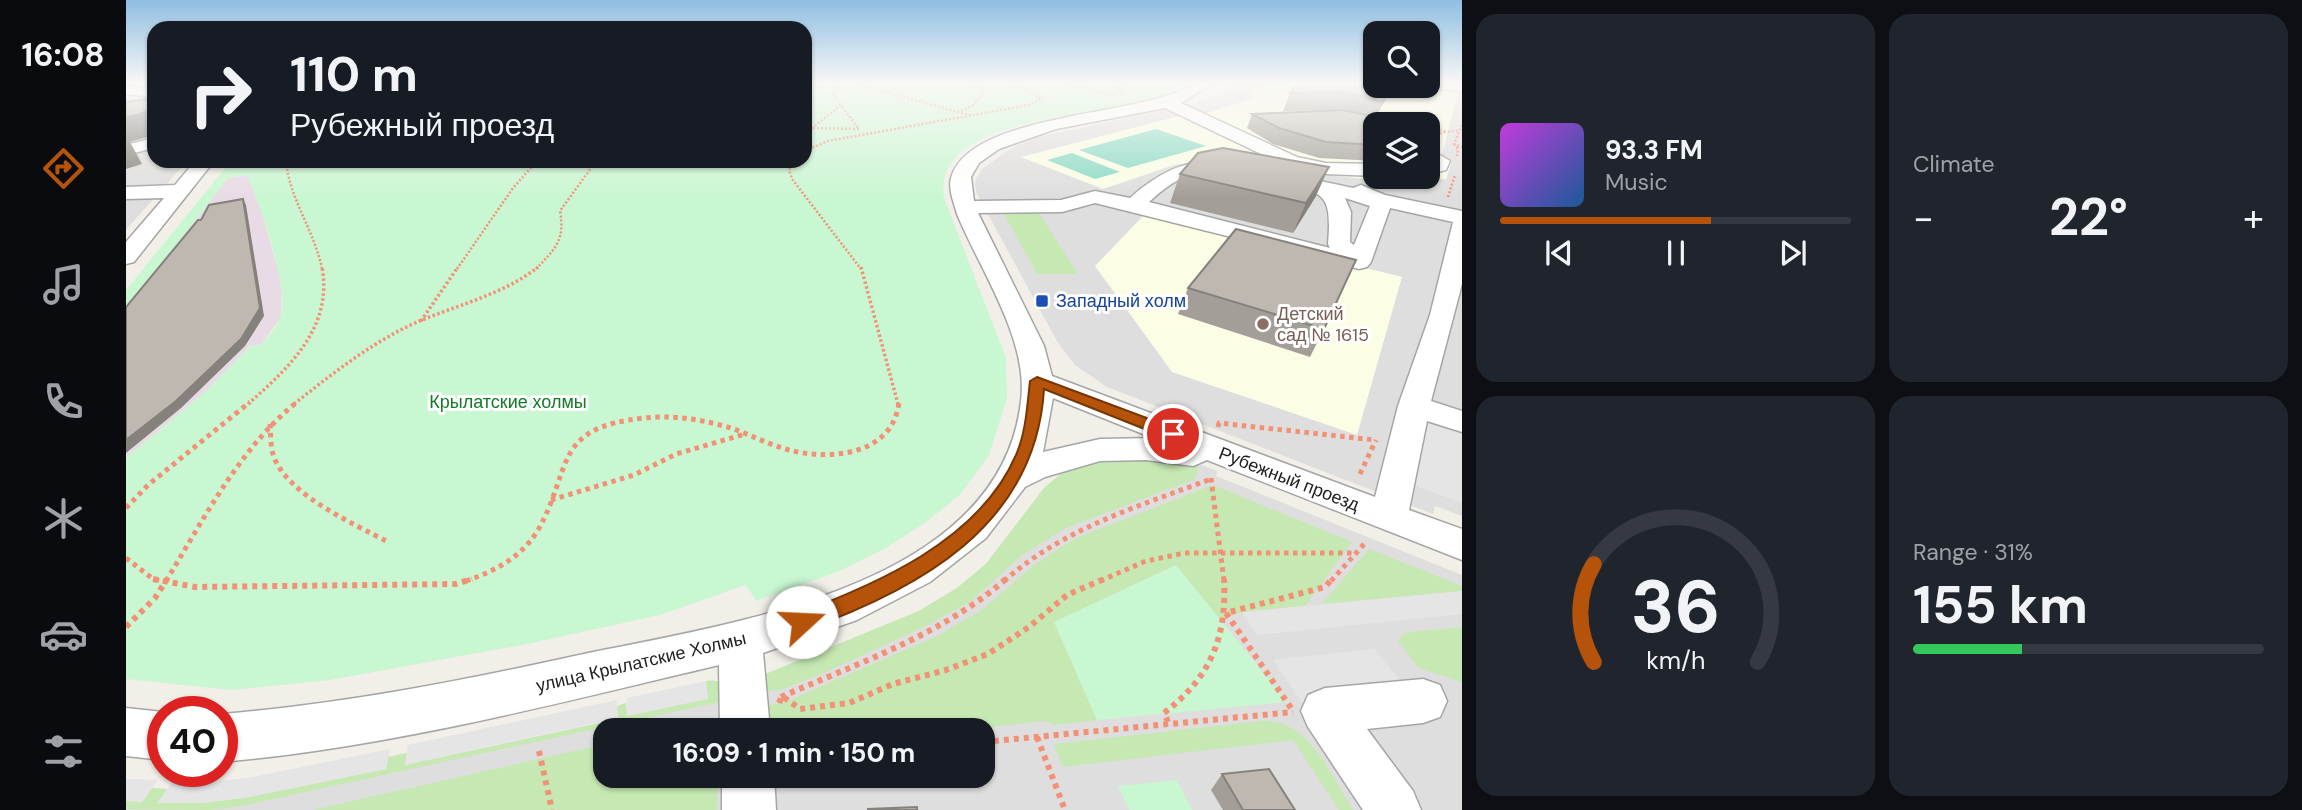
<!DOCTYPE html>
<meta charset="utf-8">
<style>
body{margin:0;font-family:"DM Sans",sans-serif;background:#20242c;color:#f1f3f6;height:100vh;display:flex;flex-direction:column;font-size:26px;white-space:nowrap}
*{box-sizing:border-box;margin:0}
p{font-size:23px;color:#9ea1a6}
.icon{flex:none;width:38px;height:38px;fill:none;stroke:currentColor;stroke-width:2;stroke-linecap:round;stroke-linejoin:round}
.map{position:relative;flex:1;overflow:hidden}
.sheet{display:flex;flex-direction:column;gap:14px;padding:14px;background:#0d0f14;width:840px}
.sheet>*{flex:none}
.guide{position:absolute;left:21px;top:21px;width:665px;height:147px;border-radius:21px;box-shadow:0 2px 5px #0004;background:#171b24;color:#f1f3f6;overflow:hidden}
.buttons{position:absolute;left:1237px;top:21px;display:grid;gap:14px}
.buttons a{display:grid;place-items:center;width:77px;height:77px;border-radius:14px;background:#171b24;box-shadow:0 2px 5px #0004;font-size:35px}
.speed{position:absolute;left:21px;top:696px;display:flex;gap:14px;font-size:35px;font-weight:700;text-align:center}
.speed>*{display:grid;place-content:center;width:91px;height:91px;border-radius:50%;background:#171b24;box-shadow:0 2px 5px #0004;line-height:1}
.speed .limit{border:10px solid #d22;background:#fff;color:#111}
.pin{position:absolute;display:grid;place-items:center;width:60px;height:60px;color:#fff;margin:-30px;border:4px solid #fff;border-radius:50%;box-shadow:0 2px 7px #0007}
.me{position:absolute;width:77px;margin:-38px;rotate:70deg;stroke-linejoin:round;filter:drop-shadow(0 0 5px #0008)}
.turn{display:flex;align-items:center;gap:24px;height:147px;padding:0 28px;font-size:32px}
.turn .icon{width:91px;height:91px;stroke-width:2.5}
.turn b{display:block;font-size:49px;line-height:60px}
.big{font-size:52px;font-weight:700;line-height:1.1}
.sheet .card{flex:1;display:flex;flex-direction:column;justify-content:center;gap:10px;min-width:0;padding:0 24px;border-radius:21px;background:#20242c}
.sheet .dial{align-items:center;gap:0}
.dial svg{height:182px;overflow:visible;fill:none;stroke:#363941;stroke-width:7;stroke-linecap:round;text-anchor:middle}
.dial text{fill:#f1f3f6;stroke:none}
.song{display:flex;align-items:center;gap:21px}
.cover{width:84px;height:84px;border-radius:10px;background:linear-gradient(135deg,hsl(290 70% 55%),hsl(210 70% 35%))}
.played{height:7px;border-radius:4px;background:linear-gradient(90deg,#b45309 60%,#363941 60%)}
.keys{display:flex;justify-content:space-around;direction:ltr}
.heat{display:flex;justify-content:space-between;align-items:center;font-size:38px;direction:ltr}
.charge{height:10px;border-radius:5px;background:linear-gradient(90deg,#34c759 31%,#363941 0)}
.sheet .tiles{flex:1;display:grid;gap:14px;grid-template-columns:repeat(2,1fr)}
.trip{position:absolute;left:467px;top:718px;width:402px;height:70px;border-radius:21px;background:#171b24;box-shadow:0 2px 5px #0004;font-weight:700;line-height:70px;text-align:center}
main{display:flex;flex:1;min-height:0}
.dock{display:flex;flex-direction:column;width:126px;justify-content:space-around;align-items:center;background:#090b0e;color:#9ea1a6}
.dock .icon{width:49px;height:49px}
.dock .on{color:#b45309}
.dock b{font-size:32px;color:#f1f3f6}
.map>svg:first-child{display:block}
</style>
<main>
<nav class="dock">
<b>16:08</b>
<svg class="icon on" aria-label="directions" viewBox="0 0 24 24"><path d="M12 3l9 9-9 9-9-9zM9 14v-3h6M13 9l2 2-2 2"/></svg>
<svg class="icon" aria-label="music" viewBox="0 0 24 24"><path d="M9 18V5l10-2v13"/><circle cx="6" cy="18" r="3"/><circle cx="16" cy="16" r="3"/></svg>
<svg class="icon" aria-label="phone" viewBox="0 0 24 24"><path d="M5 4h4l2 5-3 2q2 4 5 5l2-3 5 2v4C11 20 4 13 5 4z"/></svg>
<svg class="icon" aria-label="climate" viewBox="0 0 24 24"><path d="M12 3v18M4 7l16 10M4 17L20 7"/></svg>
<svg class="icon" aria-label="car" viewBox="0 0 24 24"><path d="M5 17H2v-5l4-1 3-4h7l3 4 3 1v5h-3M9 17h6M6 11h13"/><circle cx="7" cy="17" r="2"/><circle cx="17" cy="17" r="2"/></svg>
<svg class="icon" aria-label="filters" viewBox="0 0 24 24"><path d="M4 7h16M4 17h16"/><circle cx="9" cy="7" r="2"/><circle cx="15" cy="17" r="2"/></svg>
</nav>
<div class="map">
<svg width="1336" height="810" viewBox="0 0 1336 810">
<rect width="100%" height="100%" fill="#f1efe8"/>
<!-- residential -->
<path fill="#dfdede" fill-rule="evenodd" d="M1104,84H1336V516L1309,506L1307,514L981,387L949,365L932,343L850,192L849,181L856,169L884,149L911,137L1071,103L1093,94ZM1250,124H1302V177H1250Z
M0,95L28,99V161H61L0,230Z
M1073,464L1091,471L1090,476L1336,575V810H0V801L16,802L26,788L41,789L32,803L118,798L260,769L262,757L281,753L279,765L492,719L491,706L500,703L501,716L582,698L580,681L588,680L603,694L642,673L793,611L831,588L860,564L918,488ZM480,730H858V775H480Z"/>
<!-- industrial -->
<path fill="#e9dbe5" d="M121,175L133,203L156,284L155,317L135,345L124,346L79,392L0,458V310L102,178Z"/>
<!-- education -->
<path fill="#fbfee5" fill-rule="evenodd" d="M1145,84H1334L1316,155L1326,161L1320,179L1257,181L1077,161L1048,165L977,189L895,157L1049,117L1072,116L1127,98L1122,96ZM1250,124H1302V177H1250Z
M1020,213L1276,277L1231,435L1046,372L969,266Z"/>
<!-- grass -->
<path fill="#c6e8b2" d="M876,210H911L952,274H911Z
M970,456L1059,458L1073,464L1069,479L938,529L895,556L845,601L802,625L700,672L655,690L633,692L637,676L642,673L793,611L831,588L860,564L918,488L938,471Z
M1087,485L1226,542L1179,606L1116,612L1094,620L1050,565L928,622L971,720L928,725L918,721L838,730H635L634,707L659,702L811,636L856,610L909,564L950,538Z
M1243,549L1336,586V591L1196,604Z
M1336,627V682L1293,668L1272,641L1278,633Z
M580,681H595L603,700L115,806L84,810L0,809V801L16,802L26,788L41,789L32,803L118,798L260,769L262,757L281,753L279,765L492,719L491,706L500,703L501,716L582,698Z
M1136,721C1182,718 1206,777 1227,810H1213L1167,740L937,767L928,744Z
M479,744L480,775H592L591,810H186Z"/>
<!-- park -->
<path fill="#c9f7d2" d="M679,84H1058C1052,88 1046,93 1039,95C988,117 804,112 818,198L880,358L881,398L863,455L834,495L800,522L758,549L711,572L630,601L620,585L534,615L401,644L204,680L106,690L0,679V458L79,392L124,346L135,345C142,336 150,328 154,318C165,291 133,203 121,175L102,178L0,310V290L105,161H679Z
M1050,565L1161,702L971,720L928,622Z
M1051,780L1066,810H1003L992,786Z"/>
<!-- pitch -->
<path fill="#8bdbc5" d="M1030,129L1080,146L1002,168L953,150Z
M946,153L994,172L969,179L921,160Z"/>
<!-- parking -->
<path fill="#e5e5e5" d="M1303,418L1336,429V503L1288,485Z
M1336,591V614L1131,635L1116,612Z
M1248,649L1284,692L1177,704L1147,660Z
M580,681L582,699L501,716V698Z
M491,700L492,718L279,765L282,745Z
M264,749L260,769L118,798L76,803H31L47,781L88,782L127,777Z
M0,779L32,780L16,802L0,801Z"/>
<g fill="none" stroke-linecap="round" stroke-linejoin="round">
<defs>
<path id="minor" d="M1068,84H1085L1055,103L1171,157L1200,163L1250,164V176L1200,174L1158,165L1039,108L930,129L873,149L853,163L845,177L848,201L935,200L969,191L1004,198C1032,173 1066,154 1105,164L1107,168C1098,179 1078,171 1065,175C1048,180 1035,191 1023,202L1204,248L1202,244C1207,186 1194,194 1145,182L1142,178L1145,174L1152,172L1227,188L1235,185L1259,195L1336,211V284L1305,401L1336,411V432L1301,421L1283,510L1336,529V560L1081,460L1067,466L1020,460L974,461L919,477L899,487L860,538L804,582L731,620L637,653L644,730H594L593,665C429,704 264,747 96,762V714C217,704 335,681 453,655C600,624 874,589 895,401C903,340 854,270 831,214C828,203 822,189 825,178C843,112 1017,117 1068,84ZM1219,198L1244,206L1228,245L1224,242L1225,212ZM969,203L1233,269L1241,267L1245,262L1264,208L1327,222L1304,315L1272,406L1249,497L926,376L918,346L852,213L936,212ZM927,398L1027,438L974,439L917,452Z
M1304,84H1336V92L1306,87Z
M0,86L28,89V97L0,94Z
M28,138V148L0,155V145Z
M1302,148L1324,161L1320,170L1302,174Z
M69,161H88L8,262L0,264V242L38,198L0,199V187L49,185Z
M1297,679L1314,685L1321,701L1314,717L1297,723L1241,729L1287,791L1295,810H1237L1182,727L1175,711L1182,695L1199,688Z
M0,708L37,712V760L0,756Z
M596,775H648L650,810H596Z"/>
</defs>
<!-- minor casing -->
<use href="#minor" stroke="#a5a5a5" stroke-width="3"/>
<!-- path-far3 -->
<path stroke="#f39177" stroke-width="2.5" stroke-dasharray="2 2" stroke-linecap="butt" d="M731,84L846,116
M940,84L989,96
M996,95L992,88L997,84
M835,111L846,106L860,90L849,84
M1283,124L1284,120L1298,124
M1336,125L1328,144L1336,147
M1302,126L1321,132
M679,128L733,129L707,95L711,84
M1302,135L1334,130
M683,140L685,129L715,105
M1328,144L1332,149L1331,156
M679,151L702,141L903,105L917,98L884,84
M160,161C163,198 189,232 196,269
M182,161H185
M668,161L663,170L666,179L735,269
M1322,197L1329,175
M331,269L387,188L411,161
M410,269C430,248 439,240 434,211L470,161"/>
<!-- path-far2 -->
<path stroke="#f39177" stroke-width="3.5" stroke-dasharray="2.5 2.5" stroke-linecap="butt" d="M735,267L772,404
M295,321L332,267
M122,404C164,367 207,327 196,267
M168,404C206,374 245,343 289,323C330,305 377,295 412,267"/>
<!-- path-far1 -->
<path stroke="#f39177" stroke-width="5" stroke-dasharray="4.5 4.5" stroke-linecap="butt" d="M144,424C145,435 144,447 148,457C162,495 228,524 262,542
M1092,427L1093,423L1249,440
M1234,474L1250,440
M1085,478L1098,581
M425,500L508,475L550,454L619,434
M0,508L22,485L124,402
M0,558L27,579L36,581
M40,581C78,519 113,449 171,402
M340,581C369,571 396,557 412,530C447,469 425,427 519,418C546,415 572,419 598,426C620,432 640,444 663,450C705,461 767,455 773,402
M878,581C938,528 1011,507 1085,479
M974,581L1020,561L1059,553H1231
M1205,581L1240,542"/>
<!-- path -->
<path stroke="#f39177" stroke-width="6" stroke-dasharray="5 5" stroke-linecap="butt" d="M27,579L69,587L330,584L346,579
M0,627L29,598L41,579
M655,697C732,663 816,635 880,579
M653,703L656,696L674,709L723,703L767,684L820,670L862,654L903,627L941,595L978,579
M1165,708L1100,613L1199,587L1206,579
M1042,722L1038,713C1085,677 1101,637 1098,579
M911,737L939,810
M858,742L1167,712
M413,751L426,810"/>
<!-- minor -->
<use href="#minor" fill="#fff" fill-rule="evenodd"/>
</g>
<!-- wall -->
<path fill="#a39e98" d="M1250,86H1273L1267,98L1261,97L1249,117L1250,161L1193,158L1147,144L1121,128L1126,114L1214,110L1157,111L1164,93Z
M1302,138L1308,140L1305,146L1308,148L1302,159Z
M1054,174L1190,196L1167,233L1044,203Z
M1062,288L1198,329L1184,357L1052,314Z
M1096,774L1169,810H1097L1085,790Z"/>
<!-- shaded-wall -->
<path fill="#85817c" d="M1266,86L1261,97L1248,119L1256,102Z
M28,107V135L4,142L16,164L0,169V117Z
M1203,167L1190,196L1167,233L1180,203Z
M117,199L120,205L138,316L119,346L55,408L0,453V440Z"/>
<!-- building -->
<path fill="#beb8b1" stroke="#85817c" stroke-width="2" d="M1172,84H1250V86H1265L1256,102L1219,92L1164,93Z
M28,98V107L14,114L0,117V102Z
M1217,110L1259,119L1271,124H1250V145L1200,142L1153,128L1126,114Z
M1097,148L1203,167L1180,203L1054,174L1072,153Z
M117,199L134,308L115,339L50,401L0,440V307L72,220H75L83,205Z
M1110,229L1230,260L1198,329L1062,288Z
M1143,769L1169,810H1117L1096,774Z
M791,807V810H742V809Z"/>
<!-- sky -->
<linearGradient id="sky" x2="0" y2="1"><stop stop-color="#8fbee3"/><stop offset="0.42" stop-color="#f9f8f5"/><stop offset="1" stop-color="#f9f8f5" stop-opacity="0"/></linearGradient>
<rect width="1336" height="198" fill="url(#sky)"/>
<!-- route -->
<path fill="#b45309" stroke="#753606" stroke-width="2" d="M911,377L1053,430L1055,434L1053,438H1041L918,389C910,526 792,590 676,631L668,628L665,622L668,615C749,585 853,541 890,455C900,432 901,407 904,381Z"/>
<!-- markers -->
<rect fill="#1a4fb4" stroke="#fff" stroke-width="2.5" x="909" y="294" width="14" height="14" rx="3.5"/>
<circle fill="#8d6e63" stroke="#fff" stroke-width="2.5" cx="1137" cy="324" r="7"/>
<g text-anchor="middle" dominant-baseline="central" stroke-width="6" stroke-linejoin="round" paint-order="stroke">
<!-- transit labels -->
<g font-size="18" fill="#164399" stroke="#fff" text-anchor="start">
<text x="930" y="301">Западный холм</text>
</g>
<!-- education labels -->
<g font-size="18" fill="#785e54" stroke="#fff" text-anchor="start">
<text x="1151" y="314">Детский<tspan x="1151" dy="21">сад № 1615</tspan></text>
</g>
<!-- park labels -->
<g font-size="18" fill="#127c26" stroke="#fff">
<text x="382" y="402">Крылатские холмы</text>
</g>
<!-- street labels -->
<g font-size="18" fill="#212121" stroke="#fff">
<text transform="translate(1163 479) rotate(21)">Рубежный проезд</text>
<text transform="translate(515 662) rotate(-13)">улица Крылатские Холмы</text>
</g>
</g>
</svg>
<div class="buttons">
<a><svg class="icon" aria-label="search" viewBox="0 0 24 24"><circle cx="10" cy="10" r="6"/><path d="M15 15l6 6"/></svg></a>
<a><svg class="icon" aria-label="layers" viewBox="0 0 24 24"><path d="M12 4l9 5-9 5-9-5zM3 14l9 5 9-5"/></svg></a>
</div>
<div class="speed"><div class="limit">40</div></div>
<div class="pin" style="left:1047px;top:434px;background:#d93025"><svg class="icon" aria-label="arrive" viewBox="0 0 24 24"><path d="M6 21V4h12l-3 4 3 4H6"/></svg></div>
<svg class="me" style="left:676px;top:622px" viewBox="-20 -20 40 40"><circle r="19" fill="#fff"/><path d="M0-13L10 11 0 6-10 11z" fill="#b45309"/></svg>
<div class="trip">16:09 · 1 min · 150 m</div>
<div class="guide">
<div class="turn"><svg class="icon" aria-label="right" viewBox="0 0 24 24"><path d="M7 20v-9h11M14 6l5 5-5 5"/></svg><div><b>110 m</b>Рубежный проезд</div></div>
</div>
</div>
<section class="sheet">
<div class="tiles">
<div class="card">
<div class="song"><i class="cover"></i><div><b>93.3 FM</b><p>Music</p></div></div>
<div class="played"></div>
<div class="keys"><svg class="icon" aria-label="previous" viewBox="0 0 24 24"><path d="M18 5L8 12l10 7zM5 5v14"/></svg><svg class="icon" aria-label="pause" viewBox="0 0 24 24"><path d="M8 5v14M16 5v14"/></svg><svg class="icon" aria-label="next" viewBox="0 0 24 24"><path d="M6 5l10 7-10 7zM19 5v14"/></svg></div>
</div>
<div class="card"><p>Climate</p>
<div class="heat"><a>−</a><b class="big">22°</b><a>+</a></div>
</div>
<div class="card dial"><svg viewBox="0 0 100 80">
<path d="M14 69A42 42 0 1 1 86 69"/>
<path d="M14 69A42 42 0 0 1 14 26" stroke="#b45309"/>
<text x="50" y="56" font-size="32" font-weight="700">36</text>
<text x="50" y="72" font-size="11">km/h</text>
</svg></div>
<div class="card"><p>Range · 31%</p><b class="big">155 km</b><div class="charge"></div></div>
</div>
</section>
</main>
